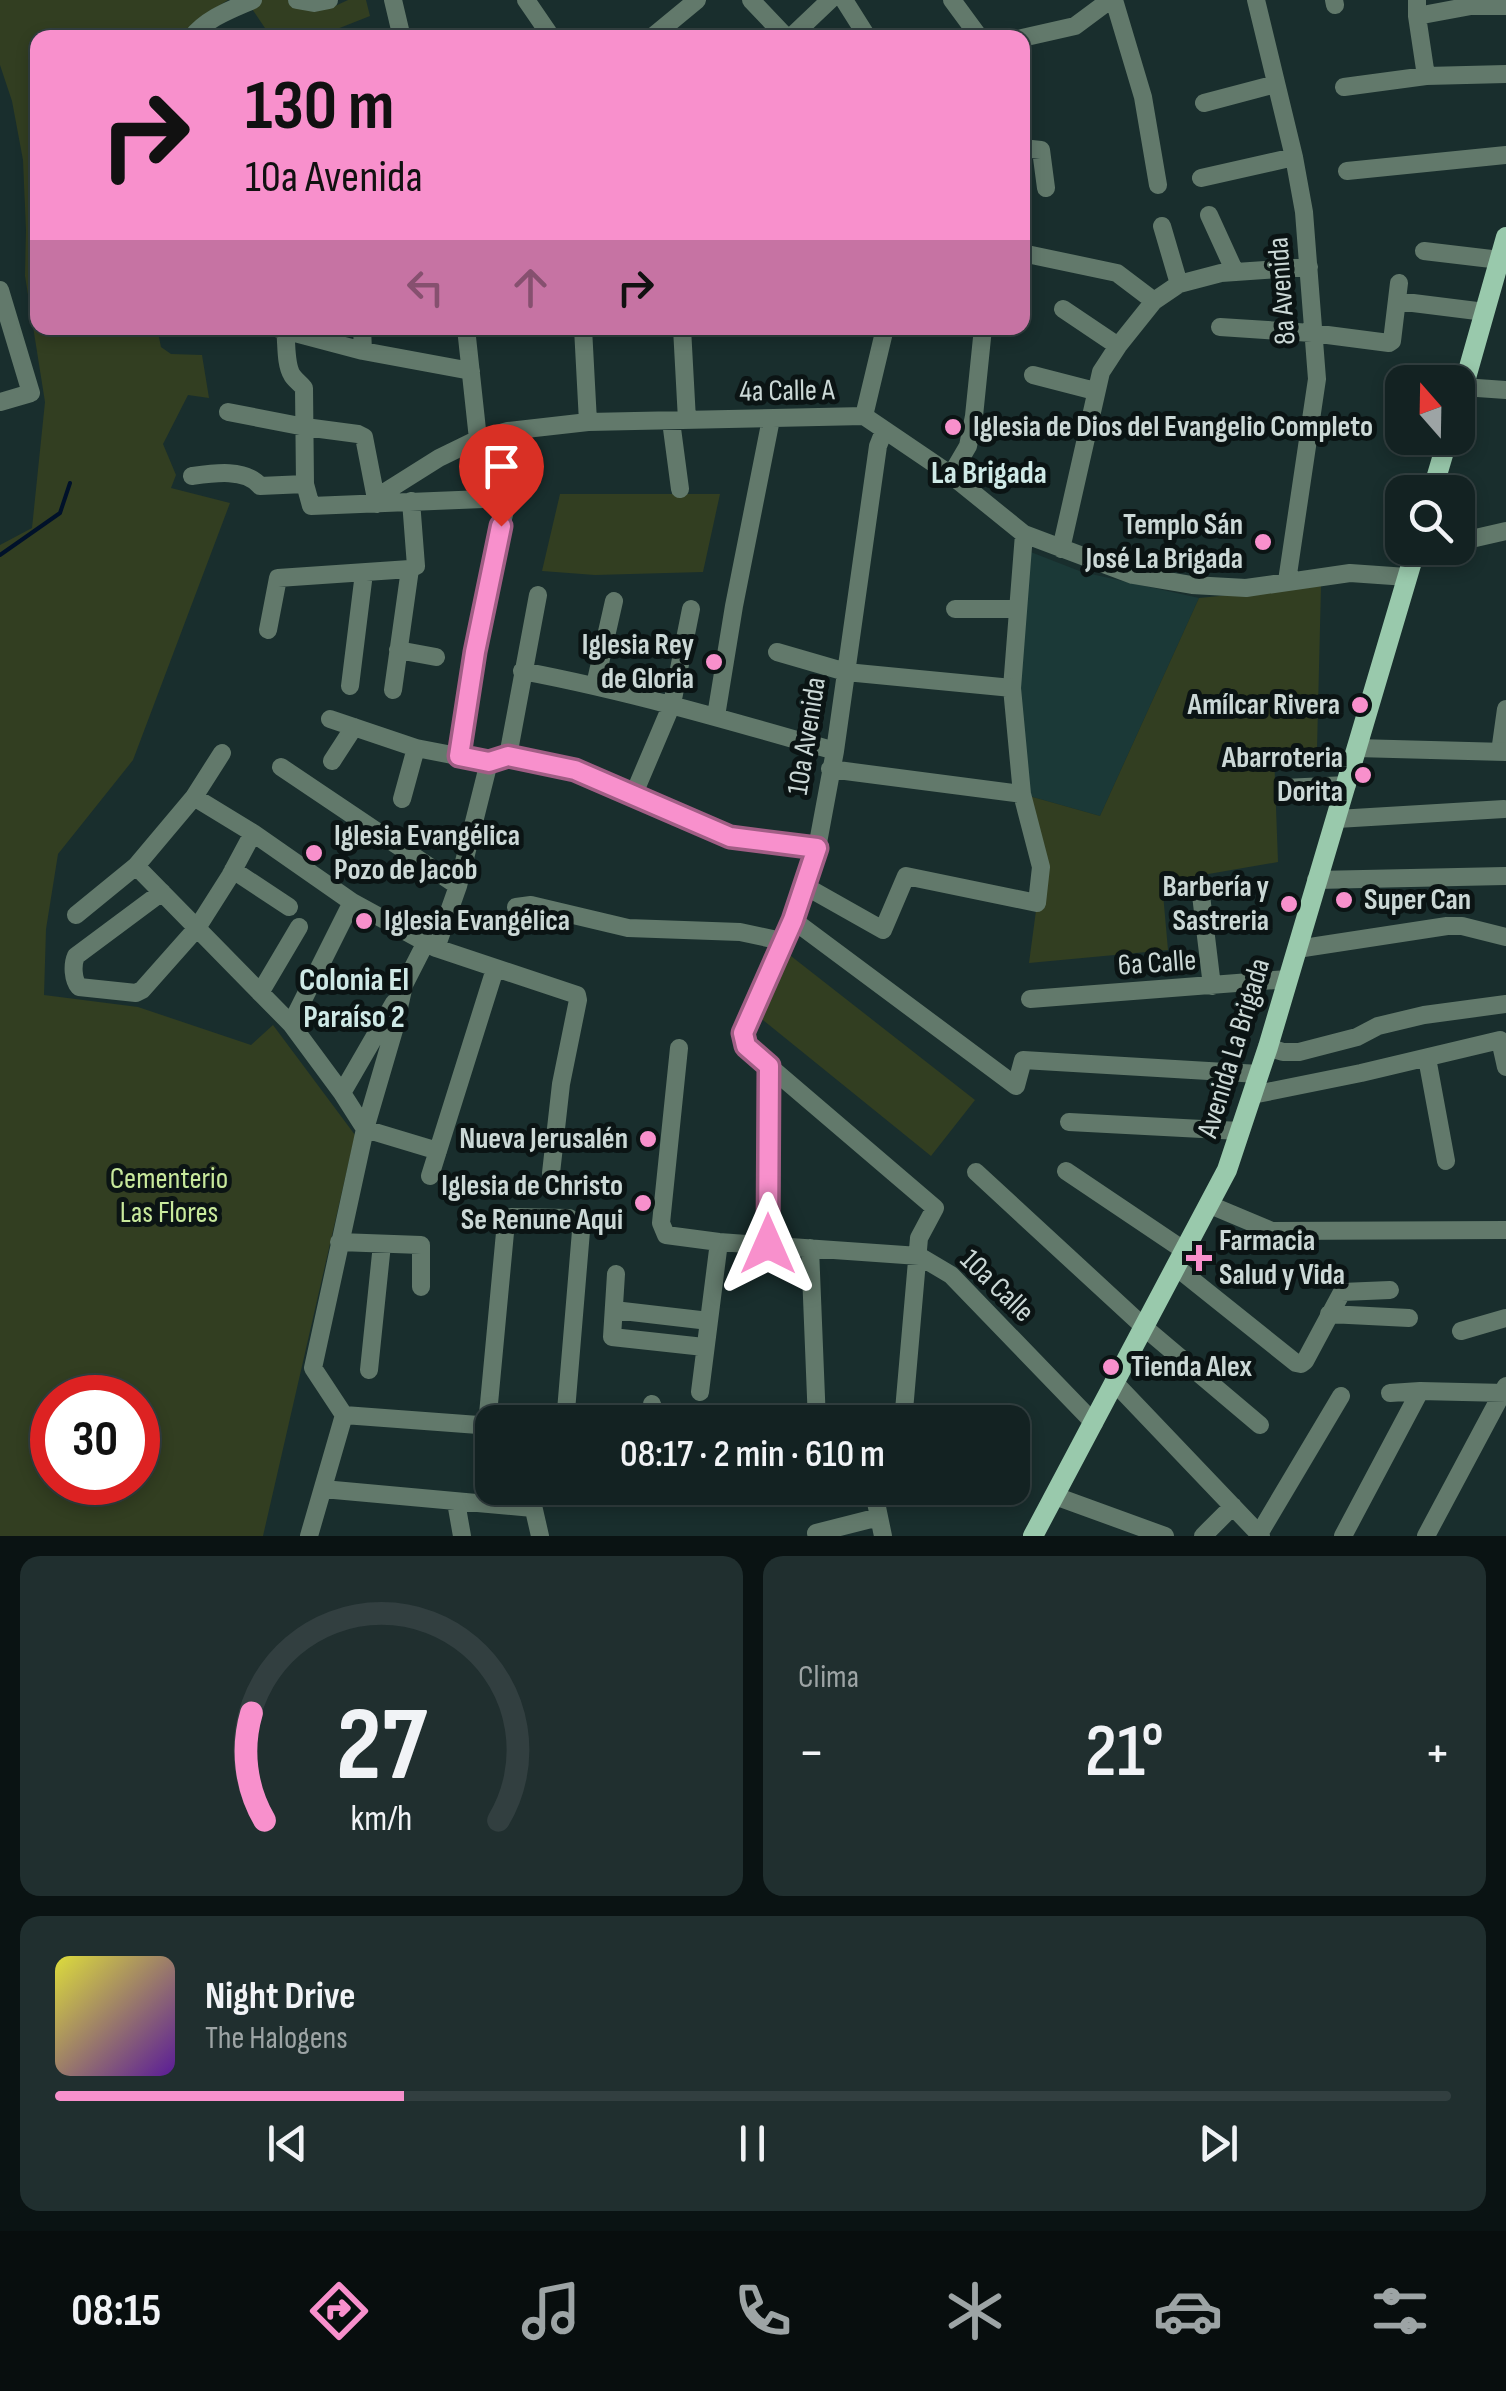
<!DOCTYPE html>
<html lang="es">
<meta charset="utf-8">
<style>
body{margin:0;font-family:"Sofia Sans Condensed",sans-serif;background:#202f2f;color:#f1f3f6;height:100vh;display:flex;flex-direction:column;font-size:38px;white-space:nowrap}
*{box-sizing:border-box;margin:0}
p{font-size:32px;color:#9da4a5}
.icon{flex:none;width:55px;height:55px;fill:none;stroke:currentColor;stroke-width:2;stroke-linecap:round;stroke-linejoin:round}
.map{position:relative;height:1536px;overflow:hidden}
.side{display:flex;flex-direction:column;gap:20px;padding:20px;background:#0a1313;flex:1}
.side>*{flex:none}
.top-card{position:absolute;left:30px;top:30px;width:1000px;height:305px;border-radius:20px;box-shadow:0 5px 15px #0003,0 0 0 2px #323f40;background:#f890cc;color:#111;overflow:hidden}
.needle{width:65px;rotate:340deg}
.controls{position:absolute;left:1385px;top:365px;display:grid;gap:20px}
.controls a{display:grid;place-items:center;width:90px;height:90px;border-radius:20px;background:#132222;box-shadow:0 5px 15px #0003,0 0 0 2px #323f40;font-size:50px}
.speed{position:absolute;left:30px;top:1375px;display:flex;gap:20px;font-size:50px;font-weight:700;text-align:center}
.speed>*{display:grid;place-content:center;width:130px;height:130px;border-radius:50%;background:#132222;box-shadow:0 5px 15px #0003,0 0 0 2px #323f40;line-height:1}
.speed .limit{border:15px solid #d22;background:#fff;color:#111}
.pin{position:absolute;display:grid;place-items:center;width:85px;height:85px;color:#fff;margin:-102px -42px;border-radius:50% 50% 50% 0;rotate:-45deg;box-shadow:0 0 10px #0007}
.pin .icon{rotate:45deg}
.me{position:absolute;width:110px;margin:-55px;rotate:0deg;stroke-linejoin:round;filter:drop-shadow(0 0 8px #0008)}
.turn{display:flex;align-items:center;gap:35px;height:210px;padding:0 50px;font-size:45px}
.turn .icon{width:130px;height:130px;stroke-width:2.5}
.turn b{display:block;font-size:70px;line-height:85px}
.lanes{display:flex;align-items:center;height:95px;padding:0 50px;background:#0003;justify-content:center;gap:50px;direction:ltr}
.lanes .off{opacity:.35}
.big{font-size:75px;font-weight:600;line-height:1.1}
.side .tile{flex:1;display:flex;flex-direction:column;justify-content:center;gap:15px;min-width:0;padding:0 35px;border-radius:20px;background:#202f2f}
.side .dial{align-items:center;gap:0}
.dial svg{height:260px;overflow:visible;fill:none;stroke:#323f40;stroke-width:7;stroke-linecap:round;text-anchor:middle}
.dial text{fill:#f1f3f6;stroke:none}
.song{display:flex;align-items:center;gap:30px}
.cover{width:120px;height:120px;border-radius:15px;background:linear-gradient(135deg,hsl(60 70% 55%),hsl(270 70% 35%))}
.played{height:10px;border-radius:5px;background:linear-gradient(90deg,#f890cc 25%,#323f40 25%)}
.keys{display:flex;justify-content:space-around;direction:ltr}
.heat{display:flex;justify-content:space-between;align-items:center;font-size:55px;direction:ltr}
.side .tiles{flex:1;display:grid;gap:20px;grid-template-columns:1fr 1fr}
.tile:last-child{grid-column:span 2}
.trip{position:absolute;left:475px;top:1405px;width:555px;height:100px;border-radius:20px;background:#132222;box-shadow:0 5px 15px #0003,0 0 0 2px #323f40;font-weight:600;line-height:100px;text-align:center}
.tabs{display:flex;height:160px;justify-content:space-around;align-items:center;background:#080e0e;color:#9da4a5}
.tabs .icon{width:70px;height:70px}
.tabs .current{color:#f890cc}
.tabs b{font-size:45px;color:#f1f3f6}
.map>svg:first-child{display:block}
</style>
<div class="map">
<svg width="1506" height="1536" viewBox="0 0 1506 1536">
<rect width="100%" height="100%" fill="#192e2d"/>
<!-- built -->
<path fill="#1b3937" d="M1023,549L1082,572L1199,598L1100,816L1022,794L1012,688Z"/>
<!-- green -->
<path fill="#323e21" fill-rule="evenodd" d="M0,0H228L206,14L188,37L38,38V328H157L161,347L171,354L202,355L209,398L188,395L163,444L176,475L171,488L230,503L133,760L58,854L46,929L44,995L138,1007L251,1045L273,1025L355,1135L263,1536H0V545L32,528L45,402L25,276L26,230L23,160L12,101L0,65ZM52,1398H138V1482H52Z
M246,0H316L335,6L348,0H366L370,16L332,31L334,37H271Z
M560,494H720L703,572L595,575L542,571Z
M1321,586L1317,749L1274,753L1278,862L1162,882L1168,950L1029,963L1037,903L1022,794L1100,816L1199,598Z
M782,949L975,1100L931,1156L758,1016Z"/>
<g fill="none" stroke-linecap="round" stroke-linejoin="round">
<!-- stream -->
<path stroke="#00112a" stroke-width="4" d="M0,555L60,513L70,483"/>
<!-- minor -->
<path stroke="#62796b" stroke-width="18" d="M297,0L314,3L329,0
M393,0L402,38
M526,0L548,32L547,38
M751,0L787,38
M844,0L868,38
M952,0L980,38
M1114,0L1143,97L1158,185
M1256,0L1294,157L1304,212L1317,379L1287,581
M1334,0L1335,5
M1417,0V16L1426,76
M1417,16L1471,6H1506
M191,38C207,18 230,10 253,0
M651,38L697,0
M790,38L830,0
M1022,38L1075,26L1110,0
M1344,87L1426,76L1506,74
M1204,103L1276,84
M1022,148L1041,150L1046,188
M1347,171L1506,155
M1201,178L1294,157
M1209,215L1235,272
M1162,226L1179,284
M1424,251L1500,260
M1022,253L1117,273L1154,301
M0,290L31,393L0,402
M1397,301L1485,312
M1063,309L1118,346
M1220,327L1312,333L1389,343L1392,341L1399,283
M276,328L363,351L471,371
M362,328L363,351
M466,328L478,439
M583,328L588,422
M682,328L687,420
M285,330C287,342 285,364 292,375C295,380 300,383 304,388L305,484L311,506L508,498
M1033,375L1095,391
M1463,387L1506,390
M228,412L305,427L358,434L364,437L377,504
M864,416L885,328
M671,421L680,489
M884,431L878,446L835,751L817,848L793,920L745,1027L743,1038L749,1049L935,1208L919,1238L903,1422
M951,475L968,446L974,416L983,328
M192,476C213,473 246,468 260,486L305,484
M377,497L439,458L478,439L508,431L588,422L864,416L951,475L1024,534L1133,575L1192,585L1246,588L1350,573L1407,577
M1458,542L1506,531
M1061,549L1101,372L1118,346L1154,301L1179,284L1221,273L1309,267
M955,609H1018
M268,630L278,578L410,569L416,566L411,501
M398,650L436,657
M777,652L846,672L1012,688
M522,671C628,691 731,721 835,751
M595,685L614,601
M350,686L364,573
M393,690L410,569
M716,716L734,606L771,419
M330,719L416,748L489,762L508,756L575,770L731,837L817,848
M1356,748L1506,752
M1500,752L1506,709
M459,756L475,653L494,555L512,482L508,431
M508,756L538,595
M332,761L354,727
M281,767L458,886
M830,769L1022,794
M1284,788L1347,785
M633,796L672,704L691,609
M194,797L253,833L352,902L436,948L577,995L578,1000L561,1084L551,1173
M402,799L416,748
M1337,819L1504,809
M136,866L291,1024L342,1093L365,1129L438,1151
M233,870L289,907
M1316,880L1505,876
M805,886L883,930L906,876L1037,903L1041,867L1022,794L1012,688L1024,534
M1200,887L1212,986
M162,892L76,956C72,965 73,980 79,987L136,993L142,990L197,928L230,876L253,833
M516,907L531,905L628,928L740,932L782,941
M76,915L136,866L194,797L222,753
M793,920L1016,1086L1023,1060L1259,1074
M436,948L458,886L489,762
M1297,949L1447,926H1462L1506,937
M260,993L299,927
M1030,999L1288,979
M291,1024L352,902
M1268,1047L1283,1052H1299L1357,1037L1378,1026L1424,1015L1506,1004
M679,1048L661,1223L666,1235L719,1242L919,1256L951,1275L1094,1423
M1427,1058L1446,1161
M342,1093L394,1003
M1252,1095L1361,1073L1500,1040L1506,1067
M1069,1122L1240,1131
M1066,1171L1185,1251
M976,1172L1144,1327L1260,1425
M430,1176L495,969
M1210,1205L1272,1231L1506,1230
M339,1242L421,1245V1287
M768,1244L769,1065
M810,1248L817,1422
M1176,1267L1296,1363L1301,1364L1305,1361L1342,1292L1390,1290
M616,1274L612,1337L704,1347
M614,1310L709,1321
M1329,1314L1409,1318
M1461,1331L1506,1318
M369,1370L382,1244
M1115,1383L1261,1536
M700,1392L719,1242
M1390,1393L1420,1391L1506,1393
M652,1404L655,1422
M344,1415L313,1368L365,1129L394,1030L404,985L426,942
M344,1415L492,1426
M487,1425L506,1222L511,1217L569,1218L577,1223L581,1231L566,1411L563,1413L531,1422
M529,1488L540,1536
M873,1488L883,1536
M323,1489L533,1508
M1055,1496L1165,1536
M456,1502L462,1536
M816,1533L879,1517
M1259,1534L1341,1396
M309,1536L344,1415
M1203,1536L1233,1506
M1343,1536L1420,1391
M1426,1536L1506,1386"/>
<!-- major -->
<path stroke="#99c9ac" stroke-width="20" d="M1458,406L1506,237
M1432,492L1448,438
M1033,1536L1227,1170L1268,1047L1416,548"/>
</g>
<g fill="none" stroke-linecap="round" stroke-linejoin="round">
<defs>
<path id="route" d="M501,526L475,652L459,756L489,762L508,756L575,770L730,837L817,848L793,920L743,1033L746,1046L769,1066L768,1244"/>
</defs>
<!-- route casing -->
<use href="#route" stroke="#a15e85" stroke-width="25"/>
<!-- route -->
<use href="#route" stroke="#f890cc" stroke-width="18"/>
</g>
<!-- markers -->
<g fill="#f890cc" stroke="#0b1414" stroke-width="4">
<circle cx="953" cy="427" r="10"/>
<circle cx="1263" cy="542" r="10"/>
<circle cx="714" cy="662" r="10"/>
<circle cx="1360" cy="705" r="10"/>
<circle cx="1363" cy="775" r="10"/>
<circle cx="314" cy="853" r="10"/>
<circle cx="1344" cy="900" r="10"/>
<circle cx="1289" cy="904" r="10"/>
<circle cx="364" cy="921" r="10"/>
<circle cx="648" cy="1139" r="10"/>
<circle cx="643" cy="1203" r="10"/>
<path d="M1194 1243h10v10h10v10h-10v10h-10v-10h-10v-10h10z"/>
<circle cx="1111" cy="1367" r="10"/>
</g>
<g text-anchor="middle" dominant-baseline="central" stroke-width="10" stroke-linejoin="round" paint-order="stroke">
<!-- street labels -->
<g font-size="30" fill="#cbd8d6" stroke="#0b1414">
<text transform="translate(1282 291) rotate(-94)">8a Avenida</text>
<text transform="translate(787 391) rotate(-1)">4a Calle A</text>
<text transform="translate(807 736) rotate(-81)">10a Avenida</text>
<text transform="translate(1157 963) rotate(-4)">6a Calle</text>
<text transform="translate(1234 1048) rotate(-73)">Avenida La Brigada</text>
<text transform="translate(997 1286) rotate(44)">10a Calle</text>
</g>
<!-- poi labels -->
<g font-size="30" font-weight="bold" fill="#cbd8d6" stroke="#0b1414" text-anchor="end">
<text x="973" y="427" text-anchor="start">Iglesia de Dios del Evangelio Completo</text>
<text x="1243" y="525">Templo Sán<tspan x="1243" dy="34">José La Brigada</tspan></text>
<text x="694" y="645">Iglesia Rey<tspan x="694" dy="34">de Gloria</tspan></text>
<text x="1340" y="705">Amílcar Rivera</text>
<text x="1343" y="758">Abarroteria<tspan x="1343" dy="34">Dorita</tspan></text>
<text x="334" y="836" text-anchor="start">Iglesia Evangélica<tspan x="334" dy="34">Pozo de Jacob</tspan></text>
<text x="1269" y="887">Barbería y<tspan x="1269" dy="34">Sastreria</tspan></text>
<text x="1364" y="900" text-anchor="start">Super Can</text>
<text x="384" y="921" text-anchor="start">Iglesia Evangélica</text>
<text x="628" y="1139">Nueva Jerusalén</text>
<text x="623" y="1186">Iglesia de Christo<tspan x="623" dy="34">Se Renune Aqui</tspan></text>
<text x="1219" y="1241" text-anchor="start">Farmacia<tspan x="1219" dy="34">Salud y Vida</tspan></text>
<text x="1131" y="1367" text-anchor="start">Tienda Alex</text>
</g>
<!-- park labels -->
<g font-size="30" fill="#c8e99c" stroke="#0b1414">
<text x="169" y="1179">Cementerio<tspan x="169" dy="34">Las Flores</tspan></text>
</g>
<!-- neighbourhood labels -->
<g font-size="32" font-weight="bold" fill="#cee9e6" stroke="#0b1414">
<text x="989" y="473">La Brigada</text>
<text x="354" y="980">Colonia El<tspan x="354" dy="37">Paraíso 2</tspan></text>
</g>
</g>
</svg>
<div class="controls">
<a><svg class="needle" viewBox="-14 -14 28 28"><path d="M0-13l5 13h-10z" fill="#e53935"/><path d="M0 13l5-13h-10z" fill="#9da4a5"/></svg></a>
<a><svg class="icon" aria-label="search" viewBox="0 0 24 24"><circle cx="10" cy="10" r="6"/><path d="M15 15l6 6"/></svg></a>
</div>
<div class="speed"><div class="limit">30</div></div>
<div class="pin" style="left:501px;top:526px;background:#d93025"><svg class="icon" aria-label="arrive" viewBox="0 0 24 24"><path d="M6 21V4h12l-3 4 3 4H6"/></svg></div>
<svg class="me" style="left:768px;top:1244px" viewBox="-20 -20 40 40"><path d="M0-17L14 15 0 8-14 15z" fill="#f890cc" stroke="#fff" stroke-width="4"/></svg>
<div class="trip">08:17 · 2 min · 610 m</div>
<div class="top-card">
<div class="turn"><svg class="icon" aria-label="right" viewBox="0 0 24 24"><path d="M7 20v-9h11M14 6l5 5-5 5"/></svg><div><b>130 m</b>10a Avenida</div></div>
<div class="lanes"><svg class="icon off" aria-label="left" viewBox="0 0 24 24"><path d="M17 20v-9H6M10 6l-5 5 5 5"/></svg><svg class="icon off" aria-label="ahead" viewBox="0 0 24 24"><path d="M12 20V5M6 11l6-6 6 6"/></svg><svg class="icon" aria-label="right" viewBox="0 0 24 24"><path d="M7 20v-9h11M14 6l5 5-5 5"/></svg></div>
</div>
</div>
<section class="side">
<div class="tiles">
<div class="tile dial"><svg viewBox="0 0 100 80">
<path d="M14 69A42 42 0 1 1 86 69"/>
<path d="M14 69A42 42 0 0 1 10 36" stroke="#f890cc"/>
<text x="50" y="56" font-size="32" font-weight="700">27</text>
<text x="50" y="72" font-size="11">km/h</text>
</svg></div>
<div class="tile"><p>Clima</p>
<div class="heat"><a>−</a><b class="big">21°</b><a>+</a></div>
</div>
<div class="tile">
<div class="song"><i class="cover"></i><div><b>Night Drive</b><p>The Halogens</p></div></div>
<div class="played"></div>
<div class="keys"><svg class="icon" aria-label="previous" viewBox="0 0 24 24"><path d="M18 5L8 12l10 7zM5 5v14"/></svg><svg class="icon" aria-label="pause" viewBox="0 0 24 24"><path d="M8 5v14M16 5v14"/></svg><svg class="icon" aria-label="next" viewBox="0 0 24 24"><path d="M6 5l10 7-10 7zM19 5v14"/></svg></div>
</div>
</div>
</section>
<nav class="tabs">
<b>08:15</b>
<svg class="icon current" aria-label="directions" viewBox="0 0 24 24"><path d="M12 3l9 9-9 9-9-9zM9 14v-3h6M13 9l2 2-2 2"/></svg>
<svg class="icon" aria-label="music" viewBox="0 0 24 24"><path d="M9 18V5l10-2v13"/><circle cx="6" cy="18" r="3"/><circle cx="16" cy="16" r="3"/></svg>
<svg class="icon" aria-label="phone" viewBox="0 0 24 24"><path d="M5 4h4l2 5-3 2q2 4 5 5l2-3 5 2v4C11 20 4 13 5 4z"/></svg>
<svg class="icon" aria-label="climate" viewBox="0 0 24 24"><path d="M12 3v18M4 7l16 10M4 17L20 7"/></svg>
<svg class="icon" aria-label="car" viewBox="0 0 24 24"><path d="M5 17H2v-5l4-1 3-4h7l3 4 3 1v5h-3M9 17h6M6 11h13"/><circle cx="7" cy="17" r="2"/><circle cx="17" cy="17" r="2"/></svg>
<svg class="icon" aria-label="filters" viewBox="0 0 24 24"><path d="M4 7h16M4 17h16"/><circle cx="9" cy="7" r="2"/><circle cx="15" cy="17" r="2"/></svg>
</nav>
